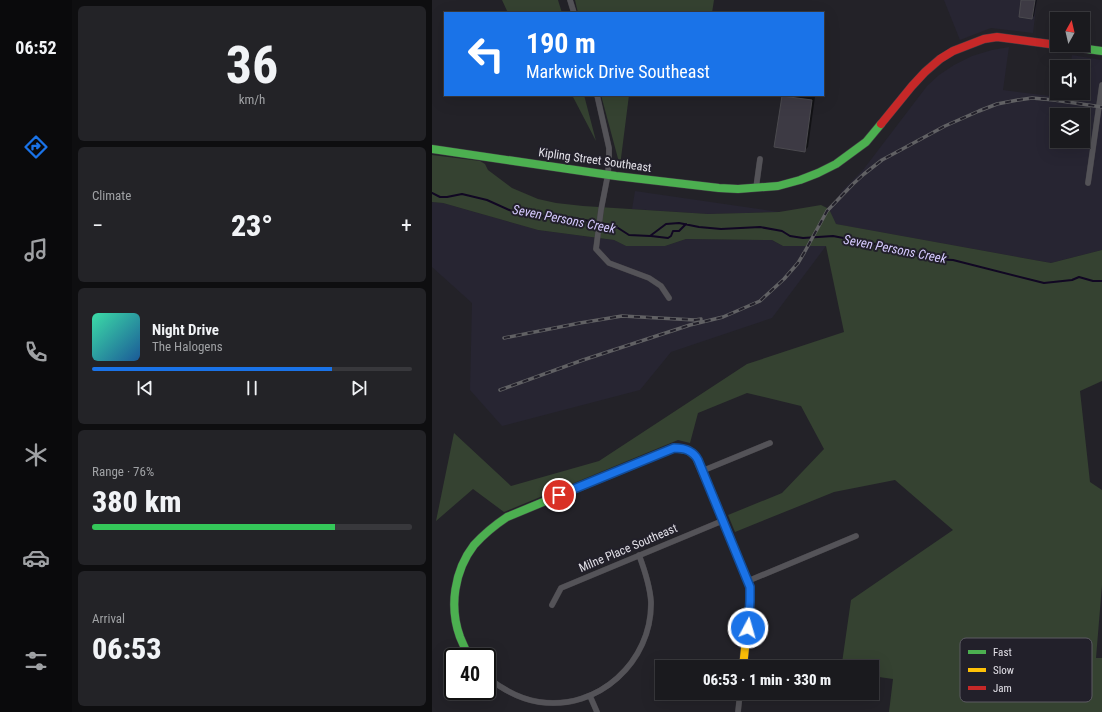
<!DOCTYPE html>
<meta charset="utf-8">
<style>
body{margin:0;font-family:"Roboto Condensed",sans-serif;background:#232327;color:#f1f3f6;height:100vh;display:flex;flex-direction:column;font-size:15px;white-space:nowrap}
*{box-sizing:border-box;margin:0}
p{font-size:13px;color:#9fa1a4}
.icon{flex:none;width:22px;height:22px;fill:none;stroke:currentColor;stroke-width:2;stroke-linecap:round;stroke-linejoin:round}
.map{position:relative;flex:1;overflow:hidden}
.sheet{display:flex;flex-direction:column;gap:6px;padding:6px;background:#0e0e10;width:360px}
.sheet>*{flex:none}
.banner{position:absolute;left:12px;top:12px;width:380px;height:84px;border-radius:0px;box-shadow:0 4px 16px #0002,0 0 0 1px #38383c;background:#1a73e8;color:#fff;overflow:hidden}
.needle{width:26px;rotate:8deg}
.controls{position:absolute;left:618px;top:12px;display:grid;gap:8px}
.controls a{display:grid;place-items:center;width:40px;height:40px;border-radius:0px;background:#1a1a1e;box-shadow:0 4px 16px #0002,0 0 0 1px #38383c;font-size:20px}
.speed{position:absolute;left:12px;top:648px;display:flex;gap:8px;font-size:20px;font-weight:700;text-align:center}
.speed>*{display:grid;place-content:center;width:52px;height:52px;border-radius:50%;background:#1a1a1e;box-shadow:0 4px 16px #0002,0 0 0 1px #38383c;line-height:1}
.speed .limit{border:2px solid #111;border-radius:6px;background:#fff;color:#111}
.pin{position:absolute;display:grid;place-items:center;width:34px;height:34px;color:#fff;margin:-17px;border:2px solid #fff;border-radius:50%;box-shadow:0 1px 4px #0007}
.me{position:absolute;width:44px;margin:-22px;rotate:6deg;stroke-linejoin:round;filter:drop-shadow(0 0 3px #0008)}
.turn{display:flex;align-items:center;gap:14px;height:84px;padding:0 16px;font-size:18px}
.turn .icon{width:52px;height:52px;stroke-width:2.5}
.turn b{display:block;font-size:28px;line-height:34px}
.big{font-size:30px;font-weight:800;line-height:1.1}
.sheet .tile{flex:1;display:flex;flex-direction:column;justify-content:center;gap:6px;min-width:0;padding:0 14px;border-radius:6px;background:#232327}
.sheet .dial{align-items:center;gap:0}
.dial b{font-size:52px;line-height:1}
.song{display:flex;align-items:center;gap:12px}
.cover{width:48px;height:48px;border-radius:6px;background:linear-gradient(135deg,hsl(160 70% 55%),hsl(210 70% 35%))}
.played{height:4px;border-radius:2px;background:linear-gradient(90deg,#1a73e8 75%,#38383c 75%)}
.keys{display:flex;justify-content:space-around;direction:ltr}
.heat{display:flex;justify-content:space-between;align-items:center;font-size:22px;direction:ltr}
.charge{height:6px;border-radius:3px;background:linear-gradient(90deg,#34c759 76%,#38383c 0)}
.trip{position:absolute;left:223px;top:660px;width:224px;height:40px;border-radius:0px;background:#1a1a1e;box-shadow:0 4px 16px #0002,0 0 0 1px #38383c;font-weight:800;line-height:40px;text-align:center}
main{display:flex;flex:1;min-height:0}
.menu{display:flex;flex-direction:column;width:72px;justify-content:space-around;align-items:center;background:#0a0a0c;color:#9fa1a4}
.menu .icon{width:28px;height:28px}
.menu .on{color:#1a73e8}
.menu b{font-size:18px;color:#f1f3f6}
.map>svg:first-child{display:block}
</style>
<main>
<nav class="menu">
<b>06:52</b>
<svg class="icon on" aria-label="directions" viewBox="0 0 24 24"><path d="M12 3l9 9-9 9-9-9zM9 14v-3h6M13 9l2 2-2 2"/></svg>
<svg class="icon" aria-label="music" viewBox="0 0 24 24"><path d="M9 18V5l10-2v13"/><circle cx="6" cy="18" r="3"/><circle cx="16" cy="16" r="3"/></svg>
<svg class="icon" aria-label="phone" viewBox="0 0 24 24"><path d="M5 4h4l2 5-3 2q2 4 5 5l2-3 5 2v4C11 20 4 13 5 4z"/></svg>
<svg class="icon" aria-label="climate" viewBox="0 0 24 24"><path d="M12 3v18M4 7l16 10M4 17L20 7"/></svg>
<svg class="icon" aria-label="car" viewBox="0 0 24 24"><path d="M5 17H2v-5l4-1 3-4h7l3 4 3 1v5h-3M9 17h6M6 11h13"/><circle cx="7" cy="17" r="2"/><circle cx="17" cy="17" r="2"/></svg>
<svg class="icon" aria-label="filters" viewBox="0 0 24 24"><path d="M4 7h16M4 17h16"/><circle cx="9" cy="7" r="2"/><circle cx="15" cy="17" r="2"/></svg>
</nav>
<section class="sheet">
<div class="tile dial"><b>36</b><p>km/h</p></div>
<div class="tile"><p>Climate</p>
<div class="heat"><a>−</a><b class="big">23°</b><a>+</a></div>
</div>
<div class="tile">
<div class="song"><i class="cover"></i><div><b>Night Drive</b><p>The Halogens</p></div></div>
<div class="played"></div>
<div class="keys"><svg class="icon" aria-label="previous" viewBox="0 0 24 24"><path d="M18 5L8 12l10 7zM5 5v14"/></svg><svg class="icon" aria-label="pause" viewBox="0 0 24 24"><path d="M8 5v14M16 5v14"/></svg><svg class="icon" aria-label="next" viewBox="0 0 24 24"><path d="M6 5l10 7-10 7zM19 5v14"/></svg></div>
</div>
<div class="tile"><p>Range · 76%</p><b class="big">380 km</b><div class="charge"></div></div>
<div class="tile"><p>Arrival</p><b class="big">06:53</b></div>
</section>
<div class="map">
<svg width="670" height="712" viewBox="0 0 670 712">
<rect width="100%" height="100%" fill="#232228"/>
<!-- built -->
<path fill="#272532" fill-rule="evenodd" d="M512,0H605L601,33L559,28L528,40Z
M577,47L571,90L634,98L635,93H651V67H638L640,55L670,60V250L619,263L403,224L397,209L410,191L431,170L495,86L507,75L522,65L540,56L560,50ZM625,115H651V141H625Z
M203,191L347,212L276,214L200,209Z
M0,202L11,203L106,230L182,240L194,246H233L254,239L340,240L351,246H394L340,318L239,352L208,390L70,426L38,390L40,303L0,267Z"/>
<!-- green -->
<path fill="#354231" d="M70,0H126L130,13H76Z
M143,0H282L280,13H146Z
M140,95H152L164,141Z
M169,95H197L188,166Z
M0,155L48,161L53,164L56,170L80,188L106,199L124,203L151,206L276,214L347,212L389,205L397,209L404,224L619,263L670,250V381L648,391L658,482L670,490V585L664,658H670V712H457L461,679L440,676V667H412L410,663L419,600L521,530L463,480L402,492L303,532L296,515L350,493L392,449L369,406L315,393L266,413L258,443L246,440L72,512L41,489L4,521L22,433L79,486L167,461L315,364L412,332L394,246H351L340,240L254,239L233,246H194L182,240L106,230L11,203L0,202Z"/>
<!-- shadow -->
<path fill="#0007" d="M590,0H605L602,16L600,18Z
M352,95H369L383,97L376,147L373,150L351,96Z"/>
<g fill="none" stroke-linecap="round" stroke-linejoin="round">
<!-- stream -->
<path stroke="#110723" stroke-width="2" d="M0,193L8,197H15L30,194L55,200L84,213L102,216L137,217L183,226L197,235L218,236L234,224L247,223L267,227L289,229L328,227L350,231L358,236L371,238L401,236L443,244L483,255L501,259L521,260L612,283L640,280L647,277L661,281H670
M219,236L236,238L239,236L241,231H247L254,224"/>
</g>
<!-- building -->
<path fill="#3d3a44" stroke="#4b4a4f" d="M589,0H603L600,19L587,17Z
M350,96L380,100L373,152L342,147Z"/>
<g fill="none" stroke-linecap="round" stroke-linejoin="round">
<defs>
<path id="street" d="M138,0L142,13
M165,95L177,148V158L176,174L169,210L164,249L177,263L217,278L229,286L237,298
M656,183L670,85
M324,188L328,159
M270,471L338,443
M316,581L424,536
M120,605L129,588L290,521
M55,677C70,689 87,699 107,702C166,711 220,662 219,602C218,586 213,571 207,555
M158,696L165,712
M306,712L308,693"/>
<path id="fast" d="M626,45L670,51
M0,149L184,176L287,188L306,189L346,186L368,180L386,173L404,164L434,142L449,124
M37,657C34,651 31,644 28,637C17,607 22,571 42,545C52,534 63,525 75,517L242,448L256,450L264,457L281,496"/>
<path id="slow" d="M281,496L318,587V601L311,667"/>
<path id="jam" d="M449,124L480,86L493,72L508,59L521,51L552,39L565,37L625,45"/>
</defs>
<!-- street casing -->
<use href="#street" stroke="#403e43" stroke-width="6"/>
<!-- fast casing -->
<use href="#fast" stroke="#403e43" stroke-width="9"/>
<!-- slow casing -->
<use href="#slow" stroke="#403e43" stroke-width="9"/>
<!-- jam casing -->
<use href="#jam" stroke="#403e43" stroke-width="9"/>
<!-- street -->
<use href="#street" stroke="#545358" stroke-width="5.5"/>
<!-- fast -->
<use href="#fast" stroke="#4caf50" stroke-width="8"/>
<!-- slow -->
<use href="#slow" stroke="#ffc107" stroke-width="8"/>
<!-- jam -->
<use href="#jam" stroke="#c62828" stroke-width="8"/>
<defs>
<path id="rail" d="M72,338L148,323L190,316L263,320L269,319
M68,390L151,360L258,325L291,317L328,301L352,279L366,263L372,253L395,211L421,184L432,174L450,160L513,126L547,111L565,104L586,100L600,98L622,100L670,107"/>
</defs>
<!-- rail casing -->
<use href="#rail" stroke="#616164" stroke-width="3.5"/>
<!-- rail -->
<use href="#rail" stroke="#22202a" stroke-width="2" stroke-dasharray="6" stroke-linecap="butt"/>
</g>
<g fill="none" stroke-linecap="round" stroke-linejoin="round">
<defs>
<path id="route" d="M127,495L242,448C252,448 261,450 266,460L318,587V601L316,628"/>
</defs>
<!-- route casing -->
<use href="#route" stroke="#114b97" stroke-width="10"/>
<!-- route -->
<use href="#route" stroke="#1a73e8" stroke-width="7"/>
</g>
<g text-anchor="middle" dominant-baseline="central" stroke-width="4" stroke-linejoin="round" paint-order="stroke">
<!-- street labels -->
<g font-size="12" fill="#e2e0e7" stroke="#22202a">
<text transform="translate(163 160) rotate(8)">Kipling Street Southeast</text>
<text transform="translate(196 548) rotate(-23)">Milne Place Southeast</text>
</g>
<!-- water labels -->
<g font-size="13" font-style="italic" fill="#d5c9fe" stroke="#22202a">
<text transform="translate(132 219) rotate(11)">Seven Persons Creek</text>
<text transform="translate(463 249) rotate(11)">Seven Persons Creek</text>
</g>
</g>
<!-- legend -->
<rect x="528" y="638" width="132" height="64" rx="6" fill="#22202a" stroke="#5c5a63" stroke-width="1"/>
<rect x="536" y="650" width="18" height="4" fill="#4caf50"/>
<rect x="536" y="668" width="18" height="4" fill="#ffc107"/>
<rect x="536" y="686" width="18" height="4" fill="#c62828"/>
<g font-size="11" fill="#e2e0e7">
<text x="561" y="656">Fast</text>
<text x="561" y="674">Slow</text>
<text x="561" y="692">Jam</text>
</g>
</svg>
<div class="controls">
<a><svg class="needle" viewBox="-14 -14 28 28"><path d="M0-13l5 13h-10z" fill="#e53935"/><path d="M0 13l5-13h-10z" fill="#9fa1a4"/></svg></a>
<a><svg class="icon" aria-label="sound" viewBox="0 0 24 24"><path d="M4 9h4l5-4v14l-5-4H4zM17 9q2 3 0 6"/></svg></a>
<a><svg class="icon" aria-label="layers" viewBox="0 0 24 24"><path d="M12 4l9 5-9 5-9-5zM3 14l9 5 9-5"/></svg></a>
</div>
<div class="speed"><div class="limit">40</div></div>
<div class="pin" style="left:127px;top:495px;background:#d93025"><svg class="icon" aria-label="arrive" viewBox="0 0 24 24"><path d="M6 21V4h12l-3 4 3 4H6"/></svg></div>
<svg class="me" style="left:316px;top:628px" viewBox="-20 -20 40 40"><circle r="17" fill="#1a73e8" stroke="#fff" stroke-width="3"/><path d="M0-11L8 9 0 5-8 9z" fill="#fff"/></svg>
<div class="trip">06:53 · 1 min · 330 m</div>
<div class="banner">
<div class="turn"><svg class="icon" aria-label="left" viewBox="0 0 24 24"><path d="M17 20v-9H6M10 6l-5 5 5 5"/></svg><div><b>190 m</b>Markwick Drive Southeast</div></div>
</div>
</div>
</main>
